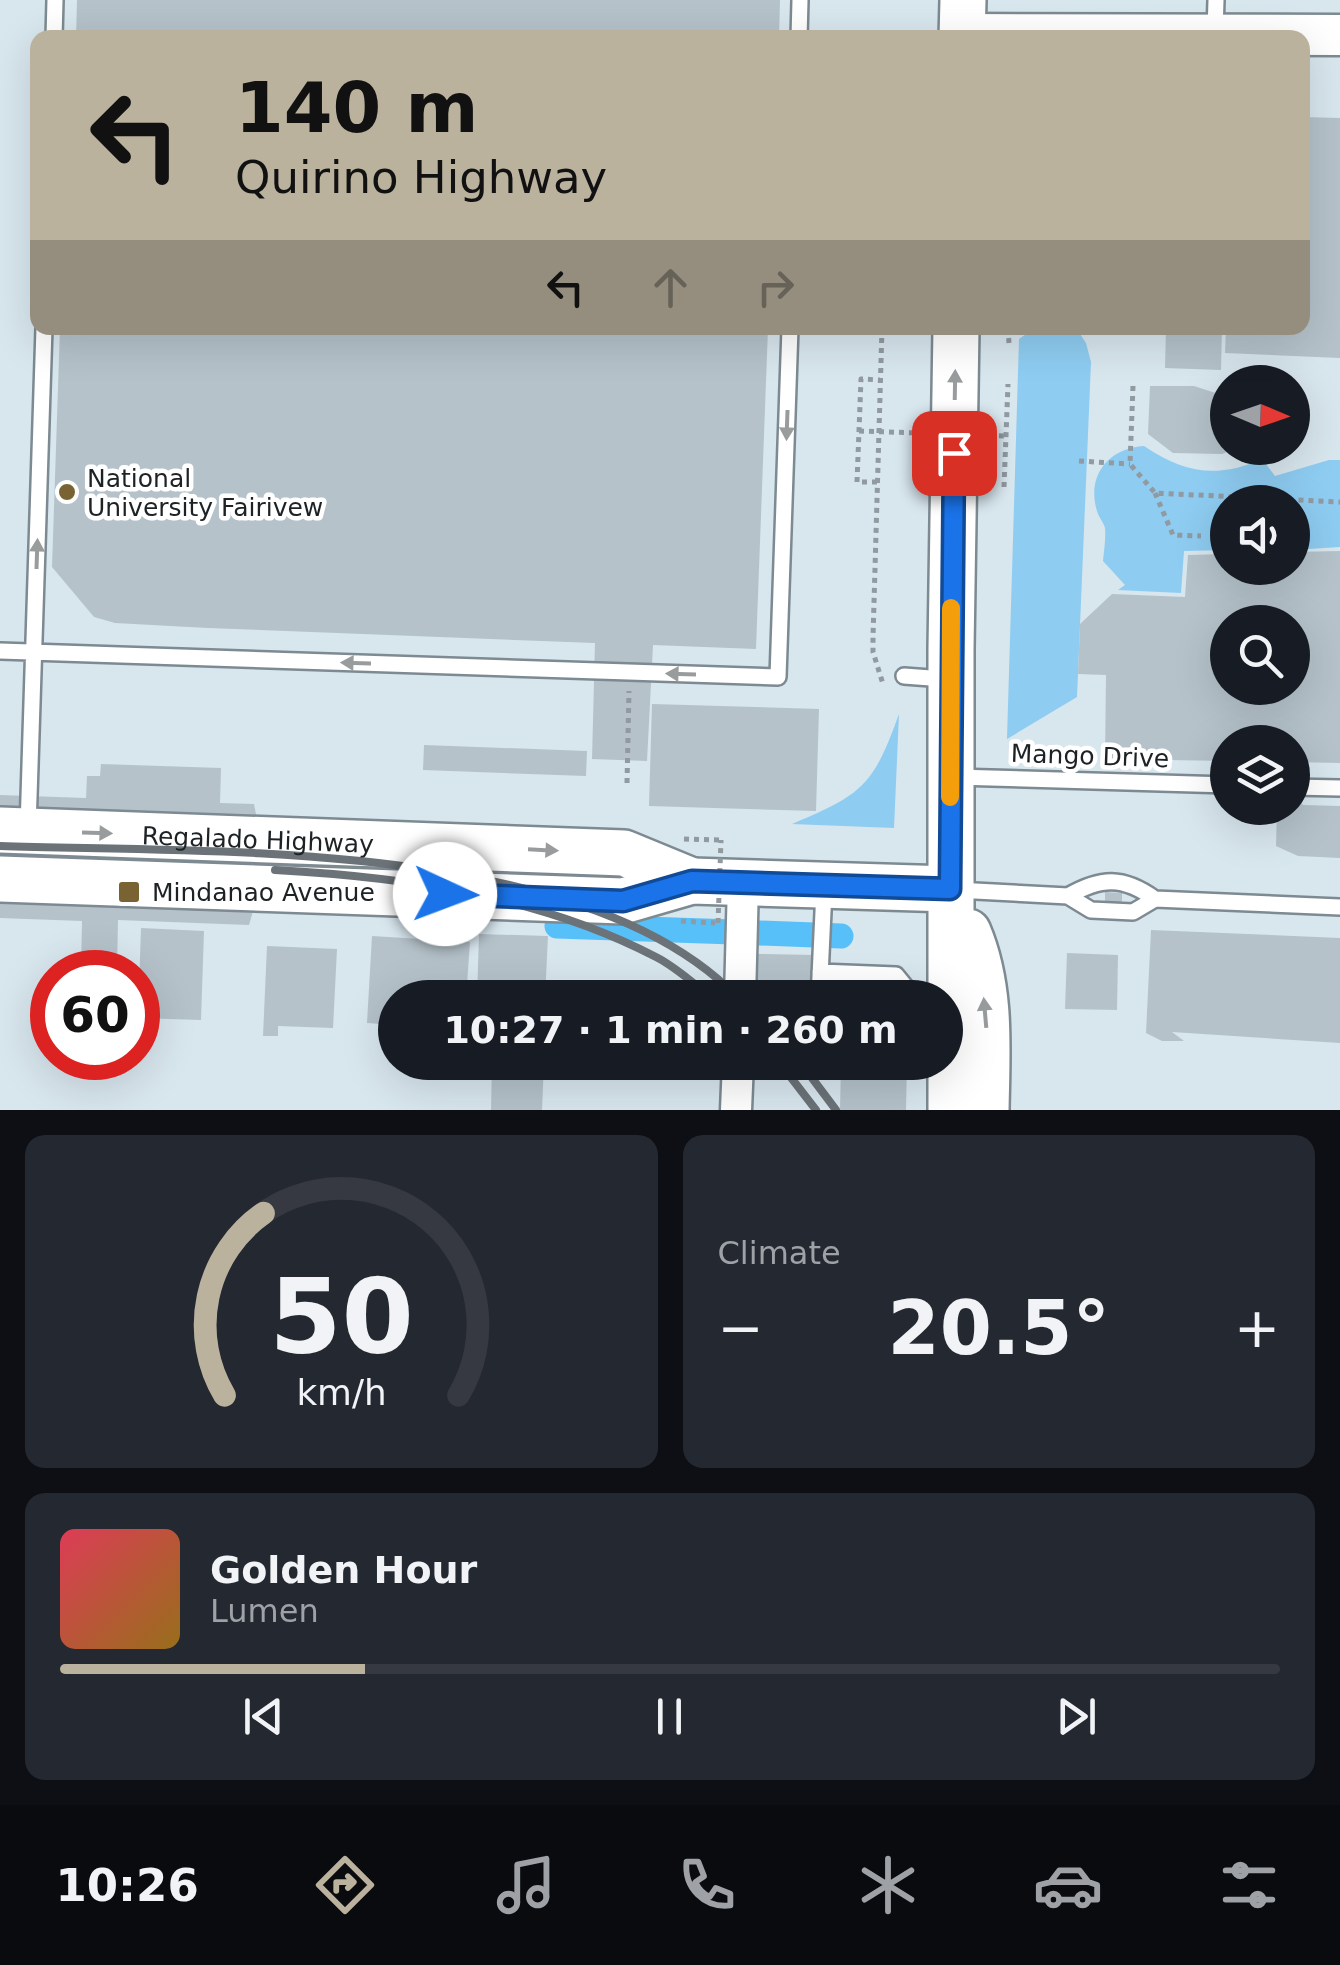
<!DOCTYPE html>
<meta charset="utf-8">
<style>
body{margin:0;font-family:"DejaVu Sans",sans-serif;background:#242831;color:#f1f3f6;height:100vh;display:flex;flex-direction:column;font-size:38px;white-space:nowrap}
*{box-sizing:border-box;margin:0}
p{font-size:32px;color:#9ea1a6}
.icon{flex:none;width:55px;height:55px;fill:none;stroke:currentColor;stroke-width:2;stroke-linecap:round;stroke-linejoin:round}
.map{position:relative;height:1110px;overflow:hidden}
.side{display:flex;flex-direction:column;gap:25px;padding:25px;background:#0d0f14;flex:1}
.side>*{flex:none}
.hud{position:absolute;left:30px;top:30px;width:1280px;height:305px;border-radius:20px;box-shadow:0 10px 40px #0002;background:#bbb29e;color:#111;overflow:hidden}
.needle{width:65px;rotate:92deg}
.tools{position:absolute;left:1210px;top:365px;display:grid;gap:20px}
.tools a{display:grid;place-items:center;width:100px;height:100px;border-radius:50%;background:#171b24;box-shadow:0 10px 40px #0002;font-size:50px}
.speed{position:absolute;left:30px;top:950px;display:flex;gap:20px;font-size:50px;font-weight:700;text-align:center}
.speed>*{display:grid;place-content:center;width:130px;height:130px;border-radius:50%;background:#171b24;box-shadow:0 10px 40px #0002;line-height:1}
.speed .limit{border:15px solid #d22;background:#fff;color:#111}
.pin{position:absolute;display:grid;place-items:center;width:85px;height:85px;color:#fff;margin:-42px;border-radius:20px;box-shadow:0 5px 15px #0006}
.me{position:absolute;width:110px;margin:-55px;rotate:92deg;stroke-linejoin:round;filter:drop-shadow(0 0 8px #0008)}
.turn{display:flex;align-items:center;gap:35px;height:210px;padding:0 40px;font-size:45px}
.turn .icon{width:130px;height:130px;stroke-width:2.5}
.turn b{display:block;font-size:70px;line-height:85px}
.lanes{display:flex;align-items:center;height:95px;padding:0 40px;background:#0003;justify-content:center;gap:50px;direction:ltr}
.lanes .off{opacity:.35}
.big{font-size:75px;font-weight:700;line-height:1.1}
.side .card{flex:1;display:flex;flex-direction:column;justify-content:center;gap:15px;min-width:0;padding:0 35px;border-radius:20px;background:#242831}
.side .dial{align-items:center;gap:0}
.dial svg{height:260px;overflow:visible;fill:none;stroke:#363941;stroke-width:7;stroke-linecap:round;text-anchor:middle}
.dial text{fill:#f1f3f6;stroke:none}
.song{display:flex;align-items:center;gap:30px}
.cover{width:120px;height:120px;border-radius:15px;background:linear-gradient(135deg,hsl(350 70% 55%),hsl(40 70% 35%))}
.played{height:10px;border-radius:5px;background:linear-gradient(90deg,#bbb29e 25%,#363941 25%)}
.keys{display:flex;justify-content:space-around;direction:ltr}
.heat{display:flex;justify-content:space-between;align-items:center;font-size:55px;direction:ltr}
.side .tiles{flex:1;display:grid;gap:25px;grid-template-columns:1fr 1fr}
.card:last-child{grid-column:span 2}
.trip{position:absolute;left:378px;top:980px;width:585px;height:100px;border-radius:50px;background:#171b24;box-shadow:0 10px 40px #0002;font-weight:700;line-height:100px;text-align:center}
.tabs{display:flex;height:160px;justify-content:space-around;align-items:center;background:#090b0e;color:#9ea1a6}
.tabs .icon{width:70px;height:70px}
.tabs .current{color:#bbb29e}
.tabs b{font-size:45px;color:#f1f3f6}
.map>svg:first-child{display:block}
</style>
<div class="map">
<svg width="1340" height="1110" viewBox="0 0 1340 1110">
<rect width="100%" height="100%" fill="#d8e6ee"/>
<!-- green -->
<path fill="#8eccf1" d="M1035,328H1076L1086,343L1091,362L1077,697L1007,739L1019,339Z
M1144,446C1184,473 1217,479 1262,459L1275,476L1329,460H1340V547L1293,550L1292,502H1228L1227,550L1184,551L1181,593L1118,590L1125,585L1103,561C1104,551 1106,538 1105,528C1104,523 1100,519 1098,514C1085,478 1107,448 1144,446Z
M899,714L894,828L792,824C863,794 873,786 899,714Z"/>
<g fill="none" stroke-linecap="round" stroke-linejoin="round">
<!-- canal -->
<path stroke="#57c0f8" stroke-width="25" d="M557,926L733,932
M760,933L841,936"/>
</g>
<!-- building -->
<path fill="#b5c2ca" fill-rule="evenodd" d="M77,0H780L779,38H76Z
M1302,117L1340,118V358L1225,353L1226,328H1302Z
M60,328H768L756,649L653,645L647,761L592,759L595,643L208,628L115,623L94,617L52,567Z
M1166,328H1222L1221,370L1165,368Z
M1150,386H1194L1228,397V448H1238L1222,454L1173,453L1148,434Z
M1340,551V763L1292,762V742H1228V761L1105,759L1106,675L1078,674L1080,624L1112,594L1185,597L1188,555L1228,554V568H1292V552ZM1228,622H1292V688H1228Z
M652,704L819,709L816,811L649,806Z
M424,745L587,751L586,776L423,770Z
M101,764L221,768L220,803L254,804L266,866L249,925L118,920L117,972H81L82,921L0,918V795L86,798L87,776H100Z
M1292,800H1299L1303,805L1340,806V858L1298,856L1276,846L1277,808H1292Z
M1105,892L1122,893V902H1105Z
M141,928L204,931L201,1020L138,1018Z
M1151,930L1340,938V1043L1172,1032L1184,1041H1162L1146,1033Z
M479,934L548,936L545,998H477Z
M372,936L470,942L466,998H395V1025L367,1023Z
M267,946L337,949L333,1028L278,1026V1036H263Z
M1067,953L1118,955L1117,1010L1065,1009Z
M758,954L814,955L812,998L756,996Z
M828,983L888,984V998H828Z
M492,1062H544L542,1110H491Z
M841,1062H907L906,1110H840Z"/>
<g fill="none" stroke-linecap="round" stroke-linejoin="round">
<defs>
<path id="service" d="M1215,31L1216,0
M54,38L55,0
M799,38L800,0
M0,651L778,677L790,328
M904,676L944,679
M955,777L1228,785
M1292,787L1340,788
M28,828L44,328
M956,890L1068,896L1091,910L1133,912L1155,899
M1068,896C1101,877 1123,876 1155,899L1340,907
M820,972L896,975L905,986V998
M819,998L824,890"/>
<path id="minor" d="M740,998L743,883
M736,1110L738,1062"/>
<path id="secondary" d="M962,34L1340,35"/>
<g id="primary">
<path d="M962,38L963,0"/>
<path id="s1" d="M0,830L624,853L692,881"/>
<path d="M0,879L623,901L692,881L950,889"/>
<path d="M968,932C992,988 987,1051 986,1110"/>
<path d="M951,1110V649L956,328"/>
</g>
</defs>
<!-- service casing -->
<use href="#service" stroke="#7d8a91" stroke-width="20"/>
<!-- minor casing -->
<use href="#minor" stroke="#7d8a91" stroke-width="35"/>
<!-- secondary casing -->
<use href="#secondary" stroke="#7d8a91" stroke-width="45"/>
<!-- primary casing -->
<use href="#primary" stroke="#7d8a91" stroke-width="50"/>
<!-- path -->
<path stroke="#909aa0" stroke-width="5" stroke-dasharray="5 5" stroke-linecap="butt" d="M882,328L873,637V652L883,684
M1008,328L1009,343
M1133,386L1130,464L1155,493L1340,502
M1079,461L1130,464
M877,482H857L861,379L880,380
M1004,487L1008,384
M1155,493L1173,535L1201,536
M627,783L629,691
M684,839L721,840
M681,921L715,923"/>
<!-- service -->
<use href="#service" stroke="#fff" stroke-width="15"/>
<!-- minor -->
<use href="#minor" stroke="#fff" stroke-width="30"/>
<!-- secondary -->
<use href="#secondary" stroke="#fff" stroke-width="40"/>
<!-- primary -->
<use href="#primary" stroke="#fff" stroke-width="45"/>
<!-- rail -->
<path stroke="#6b7378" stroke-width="8" d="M0,846C209,853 584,837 738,998
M275,870C405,877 539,896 656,957C676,967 694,984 712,998
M779,1062L816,1110
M800,1062L836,1110"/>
<!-- path-bridge -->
<path stroke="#909aa0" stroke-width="5" stroke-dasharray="5 5" stroke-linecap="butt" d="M859,431L1006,436
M718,923L721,840"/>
</g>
<!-- one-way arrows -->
<defs><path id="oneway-solid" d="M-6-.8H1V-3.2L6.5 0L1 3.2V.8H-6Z" transform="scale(2.5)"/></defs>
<g fill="#999c9d">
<use href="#oneway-solid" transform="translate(955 385) rotate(-89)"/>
<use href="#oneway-solid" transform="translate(787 425) rotate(92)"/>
<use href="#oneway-solid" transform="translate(37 554) rotate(-88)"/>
<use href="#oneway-solid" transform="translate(356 663) rotate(-178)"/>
<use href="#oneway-solid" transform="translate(681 674) rotate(-178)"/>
<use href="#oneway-solid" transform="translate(97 833) rotate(2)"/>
<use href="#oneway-solid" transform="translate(543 850) rotate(3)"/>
<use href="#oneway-solid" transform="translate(985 1013) rotate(-95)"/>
</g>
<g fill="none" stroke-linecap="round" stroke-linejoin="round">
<defs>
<path id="route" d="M445,894L623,901L692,881L950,889L954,453"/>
</defs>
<!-- route casing -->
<use href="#route" stroke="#114b97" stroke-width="25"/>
<!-- route -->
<use href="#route" stroke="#1a73e8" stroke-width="18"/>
<!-- slow -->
<path stroke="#f59e0b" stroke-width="18" d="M950,797L951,608"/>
</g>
<!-- markers -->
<g fill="#796333" stroke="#fff" stroke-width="4">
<circle cx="67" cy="492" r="10"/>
<rect x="117" y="880" width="24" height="24" rx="5"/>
</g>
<g text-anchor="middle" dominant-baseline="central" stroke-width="9" stroke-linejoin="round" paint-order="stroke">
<!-- poi labels -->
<g font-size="25" fill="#1d2225" stroke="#fff" text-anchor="start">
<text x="87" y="478">National<tspan x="87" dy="29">University Fairivew</tspan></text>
<text x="152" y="892">Mindanao Avenue</text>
</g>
<!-- street labels -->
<g font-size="25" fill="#1d2225" stroke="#fff">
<text transform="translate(1090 756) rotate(2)">Mango Drive</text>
<text stroke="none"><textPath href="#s1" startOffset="258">Regalado Highway</textPath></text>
</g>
</g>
</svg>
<div class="tools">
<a><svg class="needle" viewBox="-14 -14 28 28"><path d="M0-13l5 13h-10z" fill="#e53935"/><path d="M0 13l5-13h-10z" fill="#9ea1a6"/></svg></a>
<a><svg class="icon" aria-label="sound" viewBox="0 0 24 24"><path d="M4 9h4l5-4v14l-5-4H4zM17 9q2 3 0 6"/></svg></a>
<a><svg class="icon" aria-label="search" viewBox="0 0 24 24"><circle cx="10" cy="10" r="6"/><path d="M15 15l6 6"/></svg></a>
<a><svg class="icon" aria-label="layers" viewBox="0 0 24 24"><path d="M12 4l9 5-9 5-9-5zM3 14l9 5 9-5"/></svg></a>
</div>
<div class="speed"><div class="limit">60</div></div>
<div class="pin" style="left:954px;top:453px;background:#d93025"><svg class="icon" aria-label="arrive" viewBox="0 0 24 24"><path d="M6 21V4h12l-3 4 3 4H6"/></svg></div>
<svg class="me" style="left:445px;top:894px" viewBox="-20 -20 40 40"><circle r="19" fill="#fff"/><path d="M0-13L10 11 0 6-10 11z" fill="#1a73e8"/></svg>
<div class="trip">10:27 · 1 min · 260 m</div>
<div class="hud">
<div class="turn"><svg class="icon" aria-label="left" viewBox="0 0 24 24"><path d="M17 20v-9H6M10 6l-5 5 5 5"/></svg><div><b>140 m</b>Quirino Highway</div></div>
<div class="lanes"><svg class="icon" aria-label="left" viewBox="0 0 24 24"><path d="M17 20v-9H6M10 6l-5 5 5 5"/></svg><svg class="icon off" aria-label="ahead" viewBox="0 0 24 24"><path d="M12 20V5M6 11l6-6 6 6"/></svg><svg class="icon off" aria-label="right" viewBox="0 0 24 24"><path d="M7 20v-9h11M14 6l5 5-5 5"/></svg></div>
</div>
</div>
<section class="side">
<div class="tiles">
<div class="card dial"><svg viewBox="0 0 100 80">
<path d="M14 69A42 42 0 1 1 86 69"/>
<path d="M14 69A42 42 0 0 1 26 13" stroke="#bbb29e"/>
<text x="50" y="56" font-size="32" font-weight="700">50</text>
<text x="50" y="72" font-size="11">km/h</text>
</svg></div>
<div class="card"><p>Climate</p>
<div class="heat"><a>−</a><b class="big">20.5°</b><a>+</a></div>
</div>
<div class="card">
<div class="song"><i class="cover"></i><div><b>Golden Hour</b><p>Lumen</p></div></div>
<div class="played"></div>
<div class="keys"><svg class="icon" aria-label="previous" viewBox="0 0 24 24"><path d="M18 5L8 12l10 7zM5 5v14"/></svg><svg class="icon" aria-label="pause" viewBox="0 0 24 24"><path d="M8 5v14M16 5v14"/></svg><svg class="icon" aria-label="next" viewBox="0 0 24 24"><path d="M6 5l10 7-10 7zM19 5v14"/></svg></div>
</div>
</div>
</section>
<nav class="tabs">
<b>10:26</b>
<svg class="icon current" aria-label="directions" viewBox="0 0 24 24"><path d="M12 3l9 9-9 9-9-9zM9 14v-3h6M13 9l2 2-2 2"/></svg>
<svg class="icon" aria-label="music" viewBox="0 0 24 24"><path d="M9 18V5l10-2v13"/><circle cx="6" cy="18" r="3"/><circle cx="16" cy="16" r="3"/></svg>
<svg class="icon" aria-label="phone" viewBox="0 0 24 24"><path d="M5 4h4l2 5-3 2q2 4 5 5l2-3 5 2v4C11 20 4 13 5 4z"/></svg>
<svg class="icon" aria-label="climate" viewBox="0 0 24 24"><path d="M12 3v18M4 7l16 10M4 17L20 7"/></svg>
<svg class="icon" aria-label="car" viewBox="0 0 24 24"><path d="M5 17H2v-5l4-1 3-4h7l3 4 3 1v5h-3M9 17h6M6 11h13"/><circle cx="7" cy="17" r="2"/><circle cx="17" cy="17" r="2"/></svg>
<svg class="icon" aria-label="filters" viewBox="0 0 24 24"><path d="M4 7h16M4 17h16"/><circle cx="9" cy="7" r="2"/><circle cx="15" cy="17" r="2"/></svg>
</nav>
